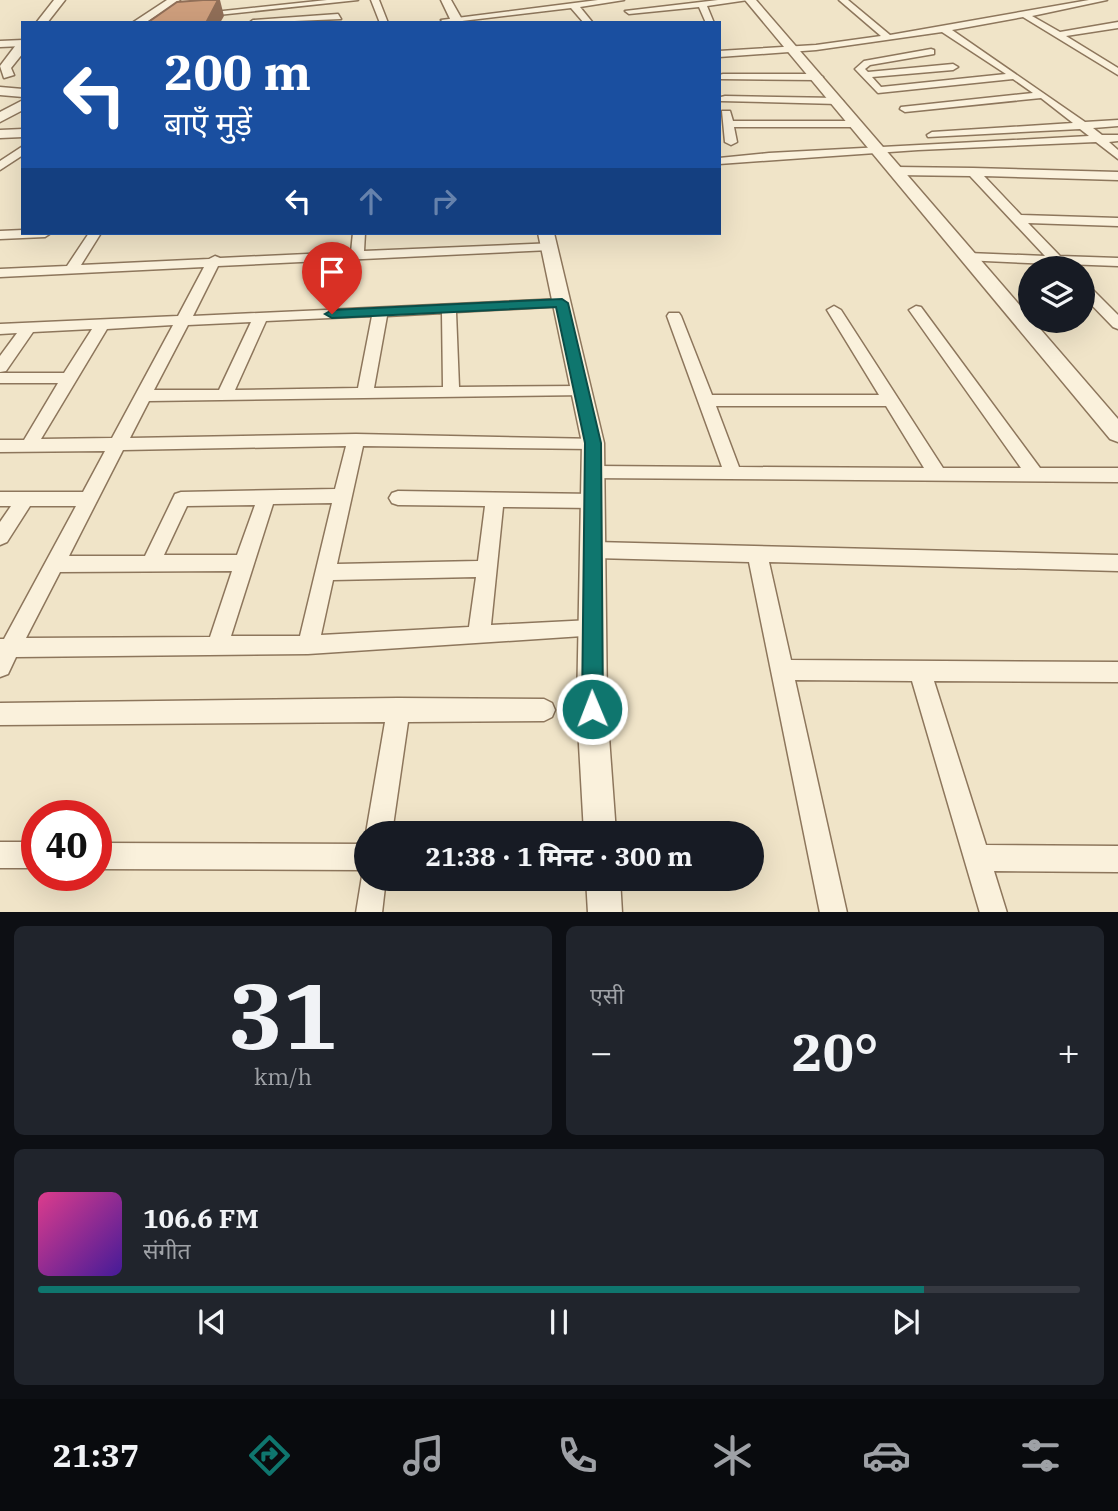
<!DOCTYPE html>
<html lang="hi">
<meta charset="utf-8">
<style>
body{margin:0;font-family:"IBM Plex Serif","Noto Sans Devanagari",serif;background:#20242c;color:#f1f3f6;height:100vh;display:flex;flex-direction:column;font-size:26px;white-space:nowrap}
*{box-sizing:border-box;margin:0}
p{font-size:23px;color:#9ea1a6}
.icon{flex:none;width:38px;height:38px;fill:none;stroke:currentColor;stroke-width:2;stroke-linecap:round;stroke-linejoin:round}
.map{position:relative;height:912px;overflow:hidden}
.details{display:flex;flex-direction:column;gap:14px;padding:14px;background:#0d0f14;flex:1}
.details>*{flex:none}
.hud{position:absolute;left:21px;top:21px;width:700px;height:214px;border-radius:0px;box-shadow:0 7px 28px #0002;background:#1a4fa0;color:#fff;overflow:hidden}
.tools{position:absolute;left:1018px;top:256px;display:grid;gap:14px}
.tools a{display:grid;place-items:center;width:77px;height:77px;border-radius:50%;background:#171b24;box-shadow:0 7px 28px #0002;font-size:35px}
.speed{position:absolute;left:21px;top:800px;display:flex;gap:14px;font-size:35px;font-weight:700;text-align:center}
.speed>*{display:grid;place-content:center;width:91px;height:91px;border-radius:50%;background:#171b24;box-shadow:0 7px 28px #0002;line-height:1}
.speed .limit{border:10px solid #d22;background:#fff;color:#111}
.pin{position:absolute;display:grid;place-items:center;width:60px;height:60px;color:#fff;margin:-72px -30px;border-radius:50% 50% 50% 0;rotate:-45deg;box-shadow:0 0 7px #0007}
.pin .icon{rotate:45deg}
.me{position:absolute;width:77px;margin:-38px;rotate:359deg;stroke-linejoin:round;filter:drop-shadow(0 0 5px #0008)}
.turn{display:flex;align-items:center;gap:24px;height:147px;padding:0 28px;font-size:32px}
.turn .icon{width:91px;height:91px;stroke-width:2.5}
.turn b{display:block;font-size:49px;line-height:60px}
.lanes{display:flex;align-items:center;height:66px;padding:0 28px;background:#0003;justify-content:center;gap:35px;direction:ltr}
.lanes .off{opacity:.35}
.big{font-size:52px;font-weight:700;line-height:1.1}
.details .widget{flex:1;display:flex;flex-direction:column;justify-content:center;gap:10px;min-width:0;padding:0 24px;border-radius:10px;background:#20242c}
.details .dial{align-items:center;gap:0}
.dial b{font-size:91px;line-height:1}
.song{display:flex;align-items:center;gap:21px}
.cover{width:84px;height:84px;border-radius:10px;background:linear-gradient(135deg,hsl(330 70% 55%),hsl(260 70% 35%))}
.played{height:7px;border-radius:4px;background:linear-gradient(90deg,#0f766e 85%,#363941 85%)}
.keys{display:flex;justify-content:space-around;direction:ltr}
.heat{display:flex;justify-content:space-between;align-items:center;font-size:38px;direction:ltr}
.details .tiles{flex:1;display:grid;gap:14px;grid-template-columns:1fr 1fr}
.widget:last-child{grid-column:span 2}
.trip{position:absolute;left:354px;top:821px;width:410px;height:70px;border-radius:35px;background:#171b24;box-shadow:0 7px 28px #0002;font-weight:700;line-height:70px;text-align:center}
.tab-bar{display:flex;height:112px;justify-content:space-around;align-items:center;background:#090b0e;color:#9ea1a6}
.tab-bar .icon{width:49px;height:49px}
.tab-bar .current{color:#0f766e}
.tab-bar b{font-size:32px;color:#f1f3f6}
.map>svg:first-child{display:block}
</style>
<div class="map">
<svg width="1118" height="913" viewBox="0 0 1118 913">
<rect width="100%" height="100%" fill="#f0e4c8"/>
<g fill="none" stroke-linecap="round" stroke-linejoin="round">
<defs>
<path id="minor" d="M327,0H358L199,17L195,14Z
M371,0H379L388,23H380Z
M598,0H624L580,7L593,23H584L571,8L445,23L441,20Z
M718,0H748L707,6L714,23H706L699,7L629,14L625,11Z
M839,0H848L890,35L1089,0H1107L1032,16L1060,32L1118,22V28L1066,36L1118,68V75L1023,17L952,30L1085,122L1118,120V126L1093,128L1102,135H1118V141L1109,142L1118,150V159L1096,142L918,150L719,164V158L769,153L1089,136L1080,129L928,137L927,135L932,132L1073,123L1041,98L905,112L900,109L901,107L1033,93L1013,79L878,93L855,69L864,61L931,49L934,50V54L870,65L865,69L868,72L953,64L958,67L953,70L872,77L881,87L1006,74L942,32L816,50L719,57V51L816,45L881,36Z
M338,14L341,19L249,23L253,20Z
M23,40V46L0,47V41Z
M723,74H818L823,77L818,80L720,79L719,75Z
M725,96L838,98L843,101L838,104L721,101V97Z
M722,111H730L733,121H855L860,124L855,127H734L737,142L731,145L725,142Z
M23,146V155L0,170V161Z
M973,168L1118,172V180L984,176L1021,215L1118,218V226L1028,223L1060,256L1118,258V266L1065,264L1059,267L1052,264L963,260L961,257L968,253L1045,256L970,176L896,175L890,171L896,167Z
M23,230V233H51L45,237L0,239V231Z
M89,233H101L81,265L209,259L215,256L220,258L351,252L353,233H365L364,251L555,243V249L550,250L218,266L193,316L562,299L569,303L567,306L456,312L459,387L581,386L587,387L589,391L587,395L149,401L130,438L356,434L599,439L602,443L593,449L363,446L337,564L478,561L485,506L398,505L392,503L389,498L392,493L398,491L595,494L602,496L604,501L602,506L595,508L503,507L491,625L591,620L598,623L602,629L598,635L308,654L16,657L8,674L0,677V639H4L76,506H30L7,542L0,545V522L11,506H0V492H83L105,451L0,452V440H24L58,383H0V373H64L92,329L33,332L6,371L0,372V356L17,333L0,334V324L178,316L204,267L0,277V269L67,266ZM442,313L443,387L374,388L387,316ZM372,316L358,388L235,390L266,321ZM251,322L219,390H154L188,325ZM173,325L112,438L41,439L107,329ZM346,446L335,489L181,492L175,494L145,556H69L123,450ZM332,503L300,636H231L273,504ZM255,505L237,555H164L187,506ZM232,571L210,637L26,638L60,572ZM476,577L469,627L321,635L333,580Z
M1083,284L1088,285L1118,315V329L1113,327L1083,296Z
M834,306L841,310L943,468H1021L909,310L916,306L921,307L1040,468H1118V482L589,478L586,473L589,468L595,466L722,467L667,316L669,313H679L681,316L712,395H879L827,310ZM716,406H886L924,468L739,467Z
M595,542L1118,555V571L769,562L791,660L1118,662V682L934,681L986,845L1118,846V872L994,871L1007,913H980L912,681L795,680L847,913H820L749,562L595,558L588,555L585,550L588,545Z
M398,698L544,699L552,703L555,710L552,717L544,721L408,722L392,833H366L385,722L0,725V703Z
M0,842H37V868H0Z
M96,843L366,844V878H386L382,913H356L363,870L96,869Z"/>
<path id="tertiary" d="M54,0H65L47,23H36Z
M167,0H180L145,23H132Z
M441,0H451L464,23H452Z
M745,0H756L1118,419V442L1110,439Z
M19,41H23V53L11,68L14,75L4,78L0,66Z
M0,87L23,89V97L0,95Z
M23,100V110L0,122V112Z
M23,129V137L0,138V130Z
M538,233H554L604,443L607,709L616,833H584L577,709L582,443Z
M586,878H620L622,913H588Z"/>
</defs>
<!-- minor casing -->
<use href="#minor" stroke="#8d765c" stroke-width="3"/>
<!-- tertiary casing -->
<use href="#tertiary" stroke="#8d765c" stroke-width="3"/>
<!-- minor -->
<use href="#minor" fill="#faf1dc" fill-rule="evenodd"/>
<!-- tertiary -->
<use href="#tertiary" fill="#faf1dc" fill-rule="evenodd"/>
</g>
<!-- shaded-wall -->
<path fill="#916f58" d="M218,0H220L224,16L220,23H206Z"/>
<!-- building -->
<path fill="#cf9f7d" stroke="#916f58" stroke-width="2" d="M203,0H218L206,23H147L177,2Z"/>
<!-- route -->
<path fill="#0f766e" stroke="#0a4d48" stroke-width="2" d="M562,299L568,303L601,443L603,709L600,715L592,718L585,715L582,709L585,443L556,307L332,318L325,314L332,310Z"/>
</svg>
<div class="tools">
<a><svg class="icon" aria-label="layers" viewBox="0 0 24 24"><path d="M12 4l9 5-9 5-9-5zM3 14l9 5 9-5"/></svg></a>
</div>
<div class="speed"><div class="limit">40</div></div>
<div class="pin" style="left:332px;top:314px;background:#d93025"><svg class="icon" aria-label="arrive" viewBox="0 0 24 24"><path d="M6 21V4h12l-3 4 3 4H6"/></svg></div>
<svg class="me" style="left:592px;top:709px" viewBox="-20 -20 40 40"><circle r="17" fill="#0f766e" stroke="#fff" stroke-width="3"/><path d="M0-11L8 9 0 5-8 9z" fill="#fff"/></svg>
<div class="trip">21:38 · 1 मिनट · 300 m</div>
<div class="hud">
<div class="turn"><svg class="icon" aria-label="left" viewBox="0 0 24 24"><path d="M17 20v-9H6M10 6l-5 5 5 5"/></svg><div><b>200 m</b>बाएँ मुड़ें</div></div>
<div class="lanes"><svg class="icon" aria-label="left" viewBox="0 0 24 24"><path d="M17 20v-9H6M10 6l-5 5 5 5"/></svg><svg class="icon off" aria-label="ahead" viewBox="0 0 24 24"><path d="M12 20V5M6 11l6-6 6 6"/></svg><svg class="icon off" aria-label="right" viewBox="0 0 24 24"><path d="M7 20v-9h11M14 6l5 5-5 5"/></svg></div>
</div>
</div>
<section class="details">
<div class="tiles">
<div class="widget dial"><b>31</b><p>km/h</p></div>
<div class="widget"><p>एसी</p>
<div class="heat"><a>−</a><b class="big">20°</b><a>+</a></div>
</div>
<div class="widget">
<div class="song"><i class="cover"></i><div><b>106.6 FM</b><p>संगीत</p></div></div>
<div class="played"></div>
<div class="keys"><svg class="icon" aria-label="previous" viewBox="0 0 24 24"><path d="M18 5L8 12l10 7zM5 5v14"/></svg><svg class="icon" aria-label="pause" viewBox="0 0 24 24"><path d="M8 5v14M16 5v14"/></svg><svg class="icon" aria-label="next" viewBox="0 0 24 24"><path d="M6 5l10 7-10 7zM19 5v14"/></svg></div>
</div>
</div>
</section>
<nav class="tab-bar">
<b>21:37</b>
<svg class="icon current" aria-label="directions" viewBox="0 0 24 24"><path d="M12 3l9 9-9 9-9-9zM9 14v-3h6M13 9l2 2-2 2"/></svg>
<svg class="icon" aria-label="music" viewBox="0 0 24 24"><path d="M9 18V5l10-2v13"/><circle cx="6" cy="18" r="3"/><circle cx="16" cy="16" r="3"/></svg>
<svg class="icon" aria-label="phone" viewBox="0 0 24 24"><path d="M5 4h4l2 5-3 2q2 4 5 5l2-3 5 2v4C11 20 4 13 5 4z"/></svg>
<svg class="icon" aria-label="climate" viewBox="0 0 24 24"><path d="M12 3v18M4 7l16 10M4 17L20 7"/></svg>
<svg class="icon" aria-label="car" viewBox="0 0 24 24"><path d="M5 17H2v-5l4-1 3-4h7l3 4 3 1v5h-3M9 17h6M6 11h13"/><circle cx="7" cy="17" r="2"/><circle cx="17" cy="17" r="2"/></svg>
<svg class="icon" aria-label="filters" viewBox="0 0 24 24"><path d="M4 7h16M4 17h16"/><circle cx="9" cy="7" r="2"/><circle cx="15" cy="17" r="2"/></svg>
</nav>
